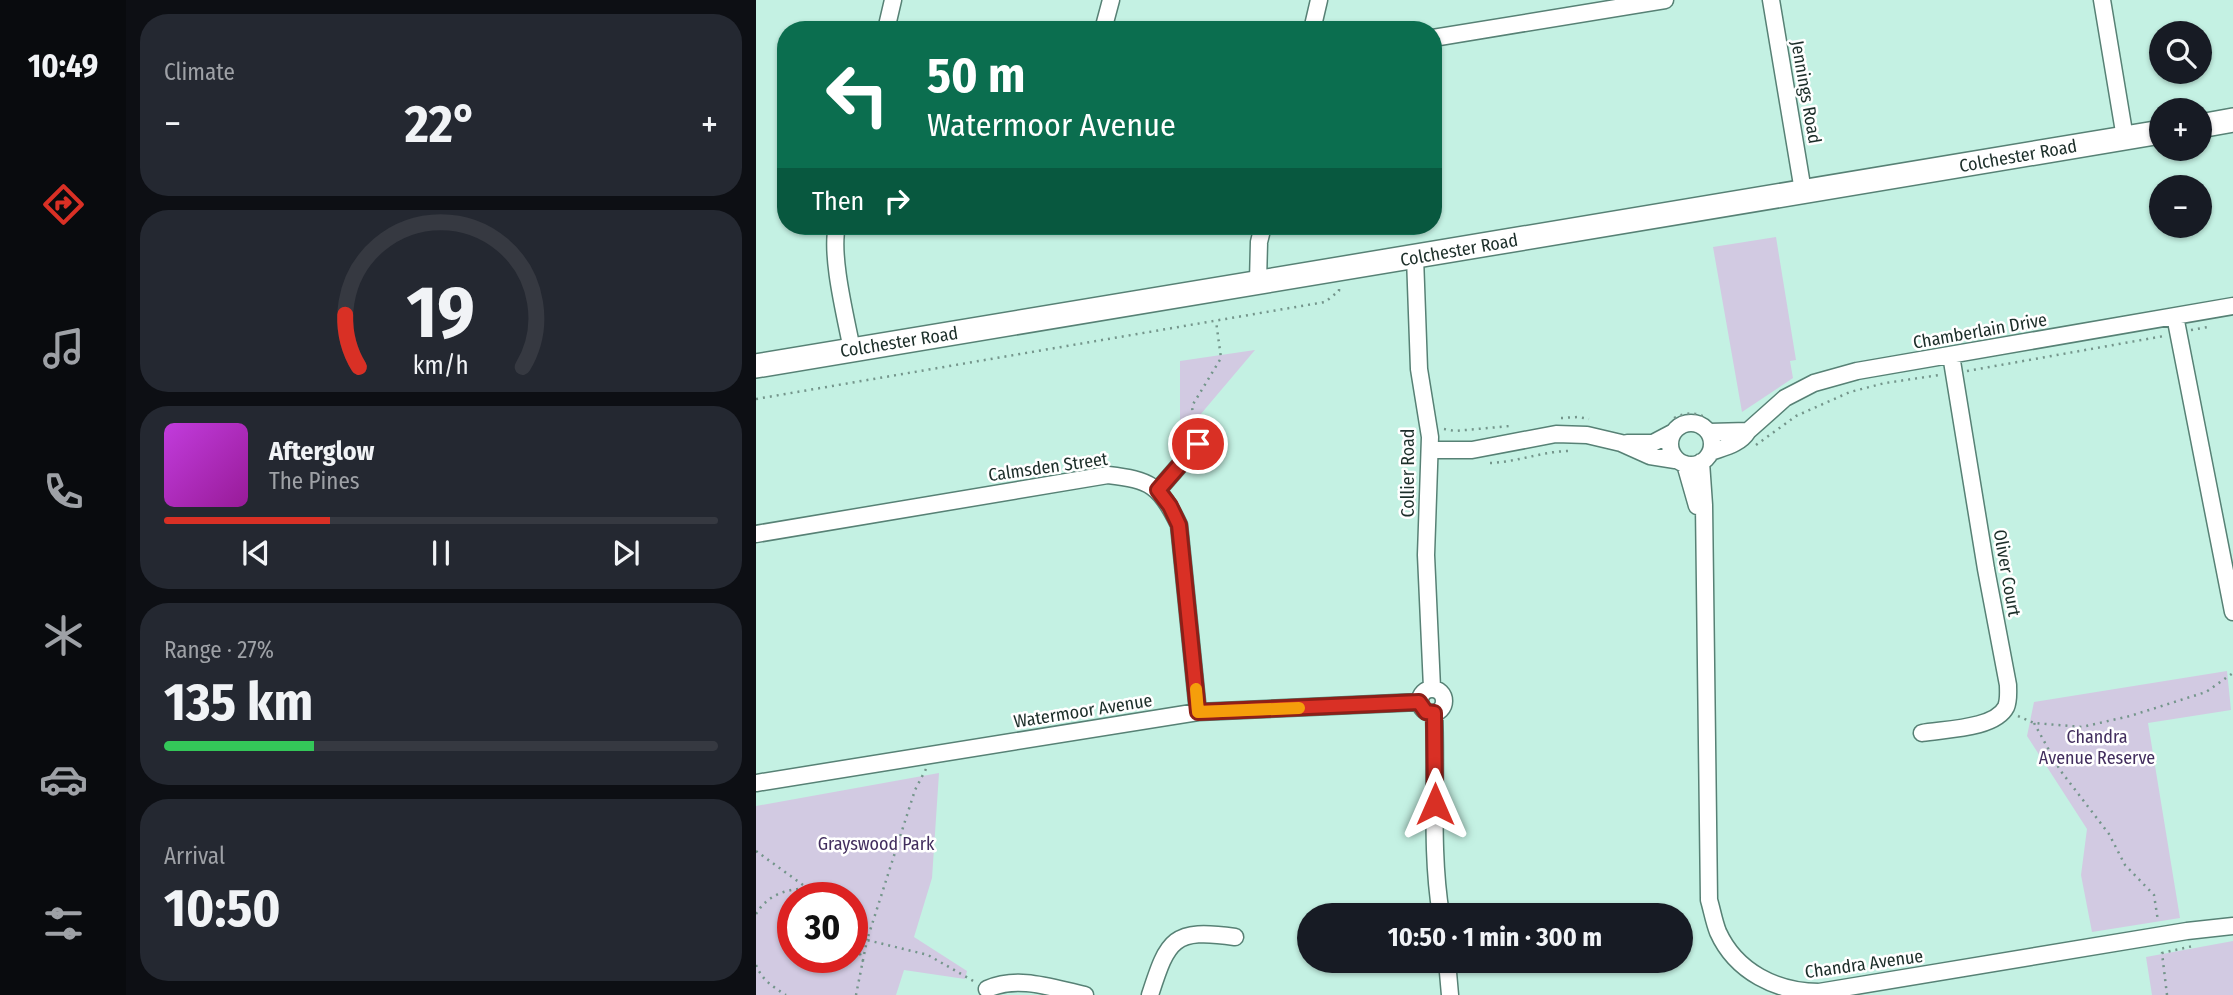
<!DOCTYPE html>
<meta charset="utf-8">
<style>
body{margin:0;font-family:"Fira Sans Condensed",sans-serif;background:#242831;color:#f1f3f6;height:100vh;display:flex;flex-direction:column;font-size:26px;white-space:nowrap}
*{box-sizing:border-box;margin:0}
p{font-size:23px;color:#9ea1a6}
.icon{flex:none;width:38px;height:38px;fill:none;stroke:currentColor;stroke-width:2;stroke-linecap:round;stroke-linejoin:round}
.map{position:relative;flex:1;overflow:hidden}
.details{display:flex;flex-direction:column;gap:14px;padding:14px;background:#0d0f14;width:630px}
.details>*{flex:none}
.guide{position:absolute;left:21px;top:21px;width:665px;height:214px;border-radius:28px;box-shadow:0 2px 5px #0004;background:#0b6e4f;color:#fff;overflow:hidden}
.fabs{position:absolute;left:1393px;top:21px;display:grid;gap:14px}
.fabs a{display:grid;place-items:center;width:63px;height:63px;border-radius:50%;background:#171b24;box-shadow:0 2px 5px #0004;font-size:35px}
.speed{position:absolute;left:21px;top:882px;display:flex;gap:14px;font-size:35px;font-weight:700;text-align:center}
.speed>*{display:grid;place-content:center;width:91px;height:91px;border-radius:50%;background:#171b24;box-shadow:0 2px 5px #0004;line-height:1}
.speed .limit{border:10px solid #d22;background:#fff;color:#111}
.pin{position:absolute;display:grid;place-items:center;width:60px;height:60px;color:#fff;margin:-30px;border:4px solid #fff;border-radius:50%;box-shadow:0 2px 7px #0007}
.me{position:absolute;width:77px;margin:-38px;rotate:0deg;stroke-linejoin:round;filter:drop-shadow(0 0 5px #0008)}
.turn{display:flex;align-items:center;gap:24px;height:147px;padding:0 35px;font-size:32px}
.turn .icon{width:91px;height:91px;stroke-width:2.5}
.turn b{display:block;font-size:49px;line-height:60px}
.then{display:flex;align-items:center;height:66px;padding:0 35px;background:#0003;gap:14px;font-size:26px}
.big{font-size:52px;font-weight:700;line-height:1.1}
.details .card{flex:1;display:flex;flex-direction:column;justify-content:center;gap:10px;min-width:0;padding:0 24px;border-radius:28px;background:#242831}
.details .dial{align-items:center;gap:0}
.dial svg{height:182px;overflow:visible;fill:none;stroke:#363941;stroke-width:7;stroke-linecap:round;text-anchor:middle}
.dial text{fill:#f1f3f6;stroke:none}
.song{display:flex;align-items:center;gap:21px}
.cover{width:84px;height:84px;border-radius:10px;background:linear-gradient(135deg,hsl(290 70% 55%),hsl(300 70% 35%))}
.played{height:7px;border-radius:4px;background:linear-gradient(90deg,#d93025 30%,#363941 30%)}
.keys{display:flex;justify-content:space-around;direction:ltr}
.heat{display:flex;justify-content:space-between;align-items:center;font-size:38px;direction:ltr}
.charge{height:10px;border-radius:5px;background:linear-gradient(90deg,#34c759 27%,#363941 0)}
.trip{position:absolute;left:541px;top:903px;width:396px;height:70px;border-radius:35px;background:#171b24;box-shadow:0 2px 5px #0004;font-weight:700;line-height:70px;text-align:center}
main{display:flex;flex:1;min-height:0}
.tab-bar{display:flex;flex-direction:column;width:126px;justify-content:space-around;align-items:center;background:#090b0e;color:#9ea1a6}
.tab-bar .icon{width:49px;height:49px}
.tab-bar .selected{color:#d93025}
.tab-bar b{font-size:32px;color:#f1f3f6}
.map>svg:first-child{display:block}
</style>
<main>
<nav class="tab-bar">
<b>10:49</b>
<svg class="icon selected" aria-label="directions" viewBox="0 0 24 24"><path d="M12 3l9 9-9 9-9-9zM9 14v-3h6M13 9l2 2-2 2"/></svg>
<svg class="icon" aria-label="music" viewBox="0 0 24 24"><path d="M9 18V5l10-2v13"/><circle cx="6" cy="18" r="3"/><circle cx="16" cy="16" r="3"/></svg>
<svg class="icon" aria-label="phone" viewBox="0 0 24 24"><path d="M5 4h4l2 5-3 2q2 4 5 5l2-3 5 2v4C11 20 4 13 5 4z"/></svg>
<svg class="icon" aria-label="climate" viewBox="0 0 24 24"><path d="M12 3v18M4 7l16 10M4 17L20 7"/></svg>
<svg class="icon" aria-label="car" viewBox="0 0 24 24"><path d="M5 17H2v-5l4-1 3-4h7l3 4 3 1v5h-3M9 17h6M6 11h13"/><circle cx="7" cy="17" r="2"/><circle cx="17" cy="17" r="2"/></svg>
<svg class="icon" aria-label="filters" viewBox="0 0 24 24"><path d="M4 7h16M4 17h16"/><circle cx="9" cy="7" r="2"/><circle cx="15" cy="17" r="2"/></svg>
</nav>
<section class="details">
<div class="card"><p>Climate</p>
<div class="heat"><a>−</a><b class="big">22°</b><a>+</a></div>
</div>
<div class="card dial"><svg viewBox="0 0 100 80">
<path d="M14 69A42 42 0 1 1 86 69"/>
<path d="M14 69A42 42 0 0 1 8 46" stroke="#d93025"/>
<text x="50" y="56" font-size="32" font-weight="700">19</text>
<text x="50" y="72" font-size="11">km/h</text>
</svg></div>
<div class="card">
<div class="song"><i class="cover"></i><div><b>Afterglow</b><p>The Pines</p></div></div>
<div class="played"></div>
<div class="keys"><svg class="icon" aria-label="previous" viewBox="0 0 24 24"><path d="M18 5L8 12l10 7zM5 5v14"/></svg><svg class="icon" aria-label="pause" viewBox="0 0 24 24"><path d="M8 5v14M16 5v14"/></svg><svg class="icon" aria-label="next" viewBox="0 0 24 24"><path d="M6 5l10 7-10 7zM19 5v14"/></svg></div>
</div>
<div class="card"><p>Range · 27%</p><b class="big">135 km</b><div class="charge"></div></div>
<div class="card"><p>Arrival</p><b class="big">10:50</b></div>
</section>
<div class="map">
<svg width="1477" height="995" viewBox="0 0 1477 995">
<rect width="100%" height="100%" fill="#c4f1e3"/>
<!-- green -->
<path fill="#d2cae2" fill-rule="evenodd" d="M1020,237L1040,360L1034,361L1037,378L986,412L957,247Z
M499,350L444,415L435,416L424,421V361Z
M1471,671L1475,710L1392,723L1424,918L1336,932L1325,875L1331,829L1271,736L1278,702Z
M183,773L176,878L158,937L211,971L209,979L148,970L140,995H0V806ZM37,898H96V957H37Z
M1477,941V995H1396L1390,957Z"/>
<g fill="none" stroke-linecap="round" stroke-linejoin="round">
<defs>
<path id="street" d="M1015,0L1047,191
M1346,0L1369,138
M130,30L137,0
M347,30L355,0
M556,30L563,0
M677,38L909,0
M81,226C74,256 90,318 96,350
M659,257L663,369L674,437L670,555L676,688
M502,282L503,242L507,226
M1419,316L1477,612
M914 444a21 21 0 1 1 42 0a21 21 0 1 1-42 0Z
M953,432L992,431
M871,443H897L916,433
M674,450H716L800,434L831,435L865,443L894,456L919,460
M955,452C969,447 984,444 992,431L1029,398L1058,383L1101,371L1477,306
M945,462L948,505L953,900C956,910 958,922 962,932C980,972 1021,992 1063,992L1431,931L1477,926
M929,464L941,506
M402,490L442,444
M0,534L352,475C394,480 404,485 423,525L442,712
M664 701a12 12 0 1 1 24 0a12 12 0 1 1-24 0Z
M678,713C681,780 674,848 685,915
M1166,733C1188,729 1239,729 1250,707C1253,700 1252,692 1252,685L1230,569L1195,355
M0,783L442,712L663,702
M691,961L694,995
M231,989C263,975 296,988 329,995
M394,995C412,939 417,928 479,937"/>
<path id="secondary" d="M1444,126L1477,120
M0,366L1405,132"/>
</defs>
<!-- street casing -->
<use href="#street" stroke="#578175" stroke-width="19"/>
<!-- secondary casing -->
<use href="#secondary" stroke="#578175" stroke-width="26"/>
<!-- path -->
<path stroke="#74958b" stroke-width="2.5" stroke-dasharray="2 5" stroke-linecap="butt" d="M1435,330L1452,327
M1211,371L1408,336
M0,399L569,302L583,291V288
M437,417L436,406L465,358L460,321
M805,418L822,417L833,419
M918,418C930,412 939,412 951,418
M688,429L699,431L754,426
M1000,445L1040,416L1094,392L1129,383L1184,375
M734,463C762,462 787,451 814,451
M1262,716L1278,723L1326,727L1374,716L1450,692L1477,673
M1278,723L1304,770L1353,834L1369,865L1398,895L1402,921
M170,769L159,790L111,940L172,955L219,982
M0,851L65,898
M0,914C12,894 31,889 53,888
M96,923L111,940L100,995
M96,934L108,964
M0,965C6,980 17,987 30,995
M1411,995L1406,953L1437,946"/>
<!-- street -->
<use href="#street" stroke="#fff" stroke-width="16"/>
<!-- secondary -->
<use href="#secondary" stroke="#fff" stroke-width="23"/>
</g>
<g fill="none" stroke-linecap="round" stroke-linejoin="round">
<defs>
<path id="route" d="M442,444L402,490L414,506L423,525L442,712L663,702L670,712L678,713L679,804"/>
</defs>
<!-- route casing -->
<use href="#route" stroke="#8d1f18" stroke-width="18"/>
<!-- route -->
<use href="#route" stroke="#d93025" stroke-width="12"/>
<!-- slow -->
<path stroke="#f59e0b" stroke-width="12" d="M440,689L442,712L543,708"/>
</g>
<g text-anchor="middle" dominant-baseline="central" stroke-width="5" stroke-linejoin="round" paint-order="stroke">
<!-- street labels -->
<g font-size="18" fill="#1c2e29" stroke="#fff">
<text transform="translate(1050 92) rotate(80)">Jennings Road</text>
<text transform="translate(1262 156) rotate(-10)">Colchester Road</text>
<text transform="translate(703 250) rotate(-10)">Colchester Road</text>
<text transform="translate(1224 331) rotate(-10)">Chamberlain Drive</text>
<text transform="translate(143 342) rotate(-9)">Colchester Road</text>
<text transform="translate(292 467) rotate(-8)">Calmsden Street</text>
<text transform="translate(652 473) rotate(-90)">Collier Road</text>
<text transform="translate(1251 573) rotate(80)">Oliver Court</text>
<text transform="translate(327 711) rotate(-9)">Watermoor Avenue</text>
<text transform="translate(1108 964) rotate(-8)">Chandra Avenue</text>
</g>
<!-- park labels -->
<g font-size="18" fill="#422e5e" stroke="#fff">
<text x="1341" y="737">Chandra<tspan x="1341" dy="21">Avenue Reserve</tspan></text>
<text x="120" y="844">Grayswood Park</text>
</g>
</g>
</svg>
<div class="fabs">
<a><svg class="icon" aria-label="search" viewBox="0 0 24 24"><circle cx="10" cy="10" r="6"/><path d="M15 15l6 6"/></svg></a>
<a>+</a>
<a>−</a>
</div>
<div class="speed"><div class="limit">30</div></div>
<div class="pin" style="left:442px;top:444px;background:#d93025"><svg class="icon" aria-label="arrive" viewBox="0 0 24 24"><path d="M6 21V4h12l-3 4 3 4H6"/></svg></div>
<svg class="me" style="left:679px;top:804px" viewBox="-20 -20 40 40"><path d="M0-17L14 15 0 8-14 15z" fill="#d93025" stroke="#fff" stroke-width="4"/></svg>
<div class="trip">10:50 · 1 min · 300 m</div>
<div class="guide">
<div class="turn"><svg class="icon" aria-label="left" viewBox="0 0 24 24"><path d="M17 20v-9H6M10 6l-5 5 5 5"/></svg><div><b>50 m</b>Watermoor Avenue</div></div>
<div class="then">Then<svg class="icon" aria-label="right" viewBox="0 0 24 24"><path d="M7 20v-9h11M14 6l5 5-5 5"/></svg></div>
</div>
</div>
</main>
